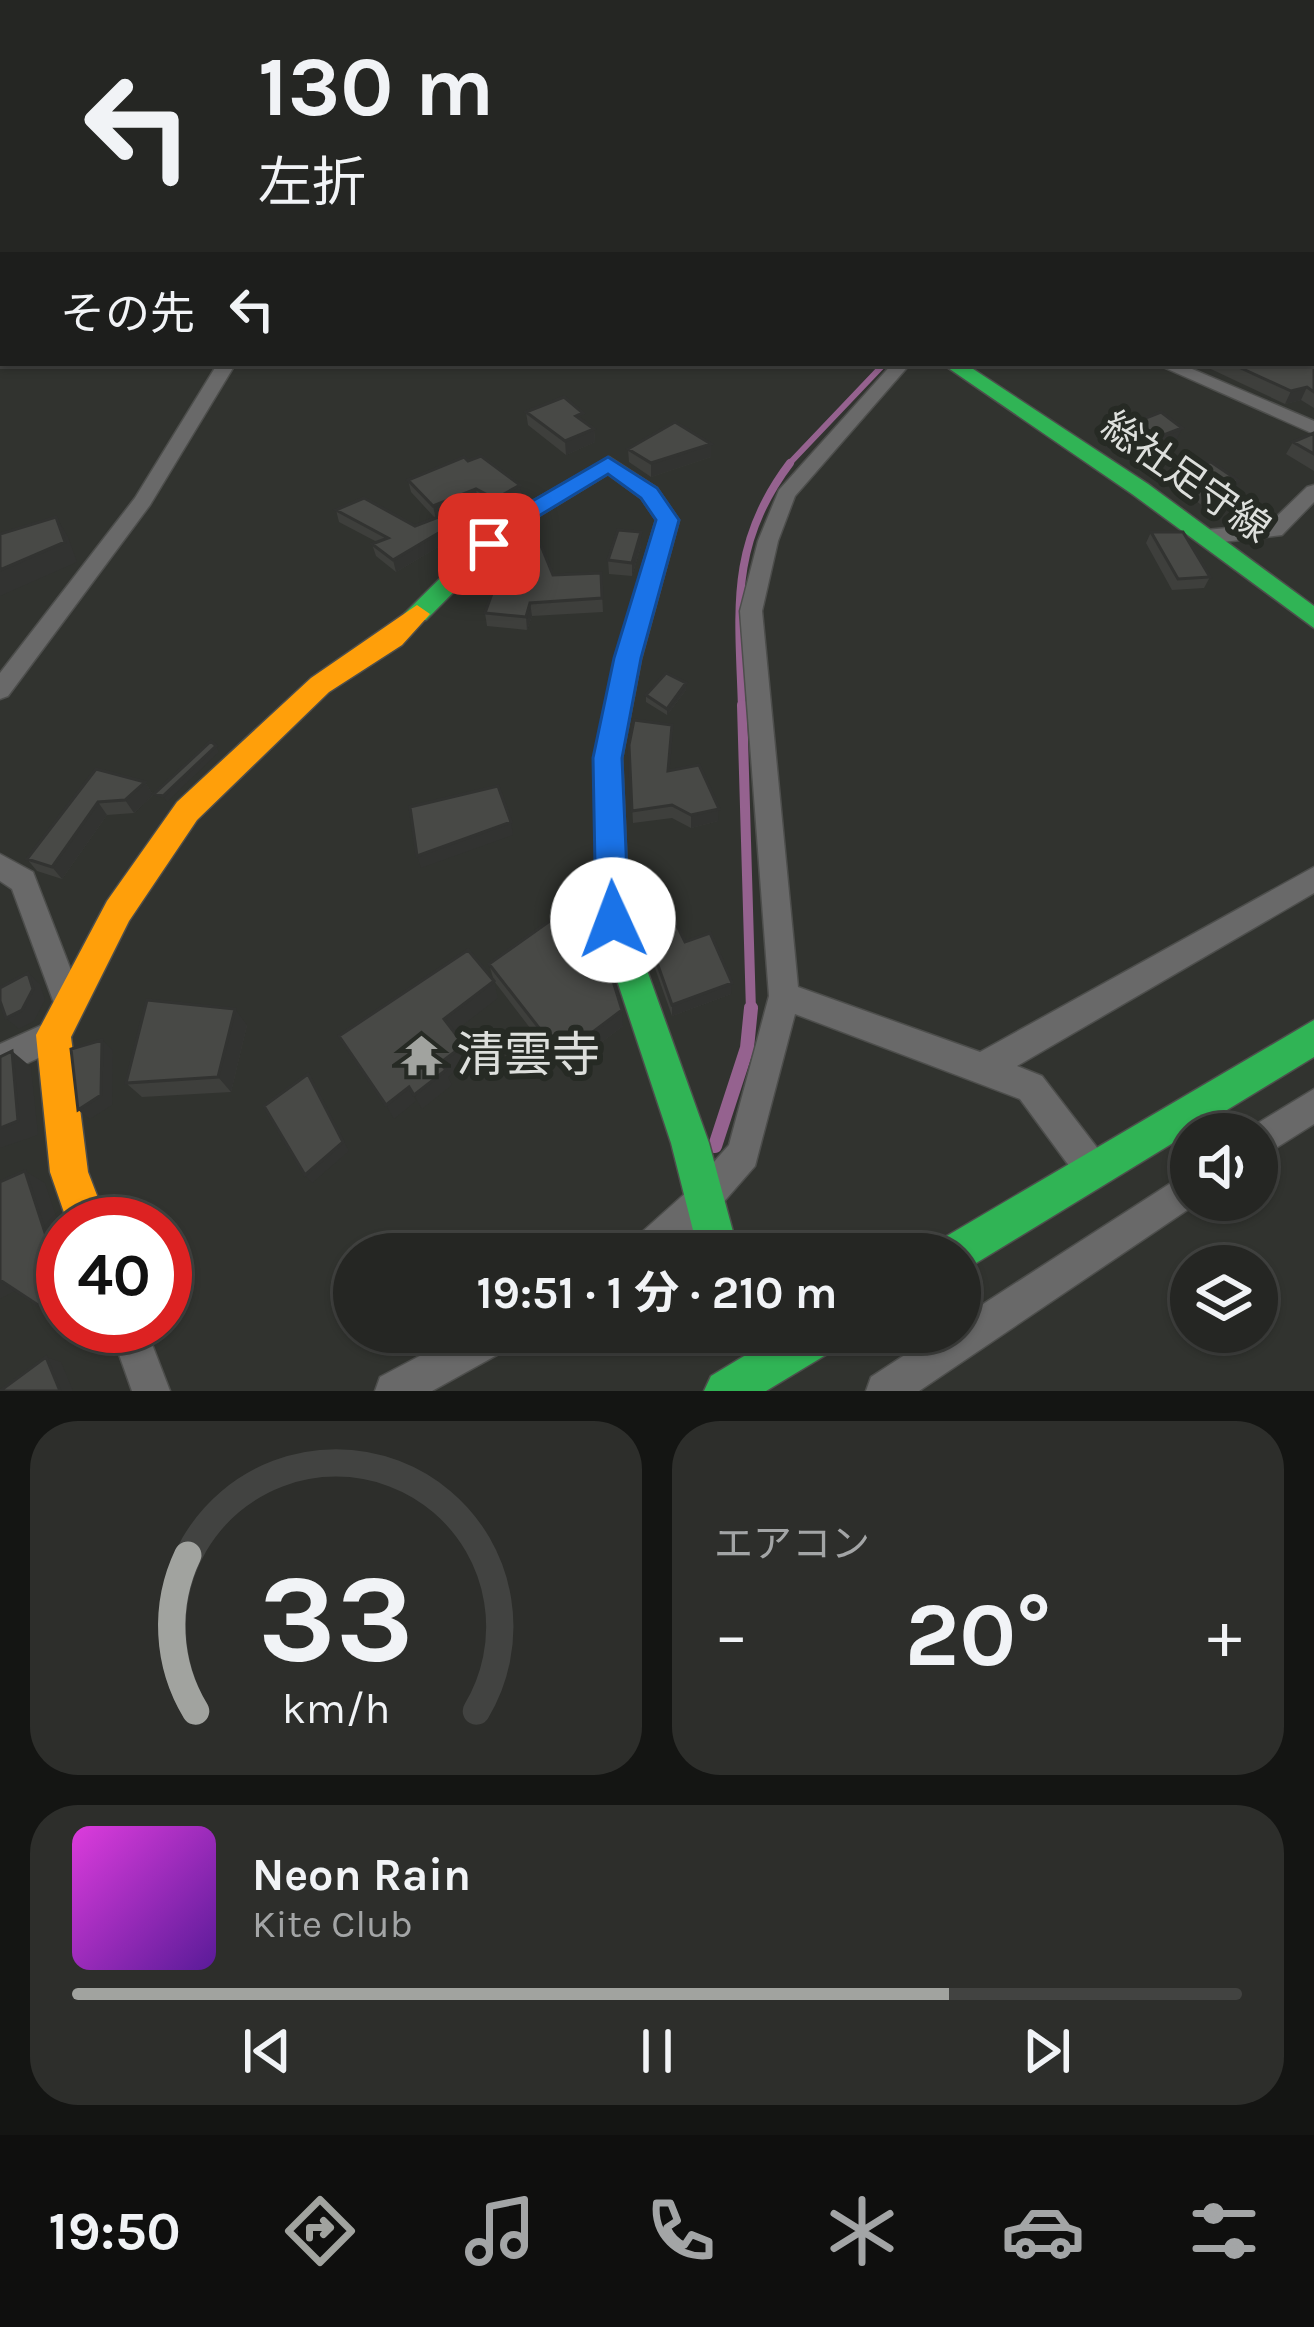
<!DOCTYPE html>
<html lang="ja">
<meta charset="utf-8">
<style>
body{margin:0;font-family:Karla,"Noto Sans JP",sans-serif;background:#2d2e2b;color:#f1f3f6;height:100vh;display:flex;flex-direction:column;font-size:45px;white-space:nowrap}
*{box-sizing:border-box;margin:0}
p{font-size:39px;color:#a3a5a6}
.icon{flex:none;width:66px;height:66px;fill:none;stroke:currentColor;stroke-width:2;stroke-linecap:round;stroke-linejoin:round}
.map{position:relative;height:1391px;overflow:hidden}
.drawer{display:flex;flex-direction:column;gap:30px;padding:30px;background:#141513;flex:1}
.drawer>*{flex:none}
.guide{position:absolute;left:0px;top:0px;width:1314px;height:366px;box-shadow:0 3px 9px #0004,0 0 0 3px #424341;background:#252623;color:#f1f3f6;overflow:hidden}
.controls{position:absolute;left:1170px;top:1113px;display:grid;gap:24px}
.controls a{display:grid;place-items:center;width:108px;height:108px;border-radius:50%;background:#252623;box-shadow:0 3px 9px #0004,0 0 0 3px #424341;font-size:60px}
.speed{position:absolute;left:36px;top:1197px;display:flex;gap:24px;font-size:60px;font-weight:700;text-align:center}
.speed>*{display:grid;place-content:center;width:156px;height:156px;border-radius:50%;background:#252623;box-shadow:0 3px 9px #0004,0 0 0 3px #424341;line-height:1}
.speed .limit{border:18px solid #d22;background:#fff;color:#111}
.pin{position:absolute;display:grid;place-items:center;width:102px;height:102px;color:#fff;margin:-51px;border-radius:24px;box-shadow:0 6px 18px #0006}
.me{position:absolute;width:132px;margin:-66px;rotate:358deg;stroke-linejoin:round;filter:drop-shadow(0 0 9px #0008)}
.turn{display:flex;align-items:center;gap:42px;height:252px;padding:0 60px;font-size:54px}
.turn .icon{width:156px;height:156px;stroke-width:2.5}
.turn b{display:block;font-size:84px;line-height:102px}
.then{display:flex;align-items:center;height:114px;padding:0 60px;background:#0003;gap:24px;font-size:45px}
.big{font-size:90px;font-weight:700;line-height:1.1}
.drawer .tile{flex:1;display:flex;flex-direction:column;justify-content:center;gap:18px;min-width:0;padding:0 42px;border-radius:48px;background:#2d2e2b}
.drawer .dial{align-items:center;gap:0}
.dial svg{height:312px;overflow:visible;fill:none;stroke:#424341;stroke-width:7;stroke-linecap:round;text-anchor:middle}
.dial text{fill:#f1f3f6;stroke:none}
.song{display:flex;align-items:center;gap:36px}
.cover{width:144px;height:144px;border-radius:18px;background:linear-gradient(135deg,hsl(300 70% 55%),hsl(270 70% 35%))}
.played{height:12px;border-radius:6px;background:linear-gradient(90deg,#a1a39f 75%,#424341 75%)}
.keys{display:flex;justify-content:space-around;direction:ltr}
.heat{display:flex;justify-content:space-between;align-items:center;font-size:66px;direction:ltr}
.drawer .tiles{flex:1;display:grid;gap:30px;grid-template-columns:1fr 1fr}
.tile:last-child{grid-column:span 2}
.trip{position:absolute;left:333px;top:1233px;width:648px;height:120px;border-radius:60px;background:#252623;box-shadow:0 3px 9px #0004,0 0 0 3px #424341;font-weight:700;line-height:120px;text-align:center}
.menu{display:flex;height:192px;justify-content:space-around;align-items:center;background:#0f0f0e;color:#a3a5a6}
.menu .icon{width:84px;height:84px}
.menu .active{color:#a1a39f}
.menu b{font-size:54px;color:#f1f3f6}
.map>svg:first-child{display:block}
</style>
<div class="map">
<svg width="1314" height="1391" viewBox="0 0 1314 1391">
<rect width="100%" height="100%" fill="#31332f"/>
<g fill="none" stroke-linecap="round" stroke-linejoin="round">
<!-- stream-far4 -->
<path stroke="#95628f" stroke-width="4.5" d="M1154,3L1168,0"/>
<!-- stream-far3 -->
<path stroke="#95628f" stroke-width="6" d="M787,466L885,363"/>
<!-- stream-far2 -->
<path stroke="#95628f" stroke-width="8" d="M742,708C739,612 728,545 790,463"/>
<!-- stream-far1 -->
<path stroke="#95628f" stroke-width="10" d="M742,705L751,1011"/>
<!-- stream -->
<path stroke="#95628f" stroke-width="14" d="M715,1146L747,1048L751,1008"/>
<defs>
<path id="street" d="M1311,147L1314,148V156L1311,155Z
M218,363H236L150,505L8,696L0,699V673L135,498Z
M893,363H911L795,496L778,541L762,611L798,987L980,1052L1314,867V893L1017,1066L1042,1076L1105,1158L1110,1170L1105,1182L1093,1187L1081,1182L1020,1099L795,1014L755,1166L714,1213L671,1254H627L632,1241L690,1189L729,1145L769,996L740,611L758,541L779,490Z
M1154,363H1178L1314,421V434Z
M1314,485V502L1282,535L1206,544L1196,537L1206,530L1269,524L1307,487Z
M0,854L33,872L84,1004L80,1014L69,1018L58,1014L12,889L0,881Z
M53,1020L64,1024L68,1035L64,1046L0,1076V1044Z
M1314,1089V1124L1257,1160V1134L1245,1131Z
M1191,1170V1200H1202L919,1391H866L871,1377L940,1332H960V1319Z
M109,1326H145L170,1391H132Z
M465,1332H521L515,1345L432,1391H375L380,1377Z"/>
<path id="fast" d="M941,363H964L1148,484L1314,606V628L1132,494Z
M609,457L657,488L679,520L641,659L622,758L629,920L709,1143L739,1254H699L671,1143L597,920L594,758L615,659L656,520L641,498L608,474L514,531L426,620H408L404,614L498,521Z
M1314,1020V1057L968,1268L960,1271V1254H934L940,1240Z
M784,1332H845L839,1347L766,1391H704L711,1376Z"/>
<path id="slow" d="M341,0H351L352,3H342Z
M3,237V247L0,248V238Z
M417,605L430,614L402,645L329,692L197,820L129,921L71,1037L88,1172L108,1224H68L50,1172L36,1035L107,901L177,802L311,678Z"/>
</defs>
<!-- street casing -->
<use href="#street" stroke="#4d4e4c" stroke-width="3"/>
<!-- fast casing -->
<use href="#fast" stroke="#4d4e4c" stroke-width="3"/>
<!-- slow casing -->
<use href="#slow" stroke="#4d4e4c" stroke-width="3"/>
<!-- street -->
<use href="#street" fill="#696969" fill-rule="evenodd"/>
<!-- fast -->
<use href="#fast" fill="#30b455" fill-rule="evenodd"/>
<!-- slow -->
<use href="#slow" fill="#ff9f0a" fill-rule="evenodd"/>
</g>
<!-- wall -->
<path fill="#3e3f3c" d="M1228,0H1309L1311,3H1235Z
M1314,252V408L1301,400L1285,404L1198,363H1311Z
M526,412L583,422L594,429L595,442L566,455L528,425Z
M1133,423L1176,441L1137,456L1128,449V437Z
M1314,433V471L1286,454L1293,442Z
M628,449L711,457L651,477L629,462Z
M1175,467L1232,494L1204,507L1169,480Z
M408,480L522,497L497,512L478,502L442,517L447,528L450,540L396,572L376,556L372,544L377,542L339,522L336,510L415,526L435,518L411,492Z
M1151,532L1210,577L1204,588L1172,590L1146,543Z
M501,538L553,575L601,573L603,612L532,616L527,630L487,626L485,613L509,576Z
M641,546L632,576L609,574L608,560Z
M686,690L667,715L646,702V695Z
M629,745L669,770L718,821L691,828L672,818L633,823Z
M96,769L145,782L153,795L134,813L107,815L62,879L37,871L27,859Z
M641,917L685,942L731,994L672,1016L641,929Z
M489,964L623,1026L563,1071L494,981Z
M247,1025L231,1092L142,1097L126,1083Z"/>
<!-- shaded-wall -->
<path fill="#323331" d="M1307,387L1301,400L1285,404L1291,391Z
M1182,428L1176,441L1137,456L1143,443Z
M594,429L595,442L566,455L565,441Z
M711,444V457L651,477V463Z
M1239,481L1232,494L1204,507L1211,494Z
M520,485L522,497L497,512L495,499Z
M476,489L478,502L436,519L433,506Z
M56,517L68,537L77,562L0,596V570Z
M447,528L450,540L396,572L393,560Z
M641,532V546L632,576V563Z
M530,603L532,616L527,630L526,617Z
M686,683V690L667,715V709Z
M216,746L219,752L167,802L163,796Z
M145,782L153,795L134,813L125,800Z
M98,802L107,815L62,879L52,867Z
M719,809L718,821L691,828V815Z
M511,822L513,835L421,868L417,856Z
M28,973L40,984L45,1000L34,1021L19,1029L6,1018Z
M494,981L498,998L450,1035L444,1019Z
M732,983L731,994L672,1016V1005Z
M235,1009L247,1025L231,1092L218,1077Z
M622,1010L623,1026L563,1071L561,1056Z
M102,1040L113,1050L112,1105L90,1119L78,1110Z
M464,1045L469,1060L448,1077L452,1085L422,1109L414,1095L440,1063Z
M12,1051L31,1067L38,1135L0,1148V1128Z
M308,1074L349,1151L312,1183L305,1175Z
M409,1087L416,1101L394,1119L386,1105Z
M25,1171L45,1183L63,1237V1288Z
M0,1279L20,1288L0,1299Z
M63,1289V1312L59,1315L38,1305Z
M46,1357L61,1362L73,1391H60Z"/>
<!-- building -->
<path fill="#484946" stroke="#323331" stroke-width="3" d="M1247,0H1309L1311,3H1254Z
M1311,3L1314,5V20H1311Z
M1314,46V66L1311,65V47Z
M1311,249L1314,252V392L1307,387L1291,391L1230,363H1311Z
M564,397L583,413L576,416L594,429L565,441L526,412Z
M1161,412L1182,428L1143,443L1134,436L1133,423Z
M675,422L711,444L651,463L628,449Z
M1314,433V454L1293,442Z
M481,456L520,485L495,499L476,489L433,506L408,480L464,457L468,461Z
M1211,462L1239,481L1211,494L1175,467Z
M364,498L415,526L441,516L447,528L393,560L372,544L388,538L336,510Z
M56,517L65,542L0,570V534Z
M618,530L641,532L632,563L608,560Z
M535,531L553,575L601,573L602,598L530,603L526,617L485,613L499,574L511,576L501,538Z
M1151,532H1183L1210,577L1178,579Z
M666,673L686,683L667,709L646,695Z
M634,720L672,725L668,771L699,765L719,809L691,815L672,805L632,811L629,745Z
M211,741L216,746L163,796L154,794Z
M96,769L145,782L125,800L98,802L52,867L27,859Z
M498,786L511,822L417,856L410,807Z
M669,909L685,942L710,933L732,983L672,1005L641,917Z
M554,918L613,981L622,1010L561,1056L489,964Z
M468,950L494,981L444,1019L464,1045L440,1063L446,1070L414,1095L409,1087L386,1105L339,1036Z
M28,973L33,989L22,1010L6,1018L0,1001V988Z
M147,1000L235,1009L218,1077L126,1083Z
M102,1040L101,1095L78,1110L71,1049Z
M12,1051L18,1121L0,1128V1057Z
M308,1074L343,1142L305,1175L264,1106Z
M25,1171L63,1288L38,1305L0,1280V1182Z
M46,1357L60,1391H0Z"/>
<!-- route -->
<path fill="#1a73e8" stroke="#114b97" stroke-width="3" d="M608,457L657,488L679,520L641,658L622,758L629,920L624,931L613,935L601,931L596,920L593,758L614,658L656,520L641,498L608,474L514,531L497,550H480L477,544L498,521Z"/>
<!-- icons -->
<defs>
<symbol id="temple-bare" viewBox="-9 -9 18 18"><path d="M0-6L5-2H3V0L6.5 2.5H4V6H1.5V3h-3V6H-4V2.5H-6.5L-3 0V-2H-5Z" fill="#a1a39f" stroke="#262a24" stroke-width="2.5" paint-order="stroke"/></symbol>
</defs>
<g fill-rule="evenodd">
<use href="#temple-bare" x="392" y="1026" width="59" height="59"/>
</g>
<g text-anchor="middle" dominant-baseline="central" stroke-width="12" stroke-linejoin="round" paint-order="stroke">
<!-- street labels -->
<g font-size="39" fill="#dddfdc" stroke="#262a24">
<text transform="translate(1186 477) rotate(35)">総社足守線</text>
</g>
<!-- near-poi labels -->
<g font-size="48" fill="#dddfdc" stroke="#262a24" text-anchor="start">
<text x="456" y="1055">清雲寺</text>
</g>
</g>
</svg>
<div class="controls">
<a><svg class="icon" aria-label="sound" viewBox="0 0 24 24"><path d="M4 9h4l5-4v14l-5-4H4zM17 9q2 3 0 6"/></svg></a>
<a><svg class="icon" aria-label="layers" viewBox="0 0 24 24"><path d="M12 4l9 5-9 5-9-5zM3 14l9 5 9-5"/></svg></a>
</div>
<div class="speed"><div class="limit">40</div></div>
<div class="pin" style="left:489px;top:544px;background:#d93025"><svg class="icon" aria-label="arrive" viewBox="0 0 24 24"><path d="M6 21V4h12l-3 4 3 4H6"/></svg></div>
<svg class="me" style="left:613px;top:920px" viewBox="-20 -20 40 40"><circle r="19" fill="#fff"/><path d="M0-13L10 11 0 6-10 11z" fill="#1a73e8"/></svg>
<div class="trip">19:51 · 1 分 · 210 m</div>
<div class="guide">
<div class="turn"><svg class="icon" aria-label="left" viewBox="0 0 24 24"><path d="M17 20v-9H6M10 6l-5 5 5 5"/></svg><div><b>130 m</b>左折</div></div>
<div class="then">その先<svg class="icon" aria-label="left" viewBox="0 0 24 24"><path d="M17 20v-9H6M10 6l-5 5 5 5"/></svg></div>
</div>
</div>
<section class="drawer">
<div class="tiles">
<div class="tile dial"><svg viewBox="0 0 100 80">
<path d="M14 69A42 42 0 1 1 86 69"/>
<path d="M14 69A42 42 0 0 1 12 29" stroke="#a1a39f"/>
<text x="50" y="56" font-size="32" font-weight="700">33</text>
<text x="50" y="72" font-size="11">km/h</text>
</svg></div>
<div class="tile"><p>エアコン</p>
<div class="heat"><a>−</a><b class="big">20°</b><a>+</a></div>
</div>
<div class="tile">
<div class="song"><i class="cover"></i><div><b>Neon Rain</b><p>Kite Club</p></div></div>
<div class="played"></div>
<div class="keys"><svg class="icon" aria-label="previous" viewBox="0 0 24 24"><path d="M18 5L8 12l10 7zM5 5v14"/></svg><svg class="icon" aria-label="pause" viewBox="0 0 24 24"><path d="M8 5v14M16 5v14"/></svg><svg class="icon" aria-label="next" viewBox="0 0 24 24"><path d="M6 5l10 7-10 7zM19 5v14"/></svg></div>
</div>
</div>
</section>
<nav class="menu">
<b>19:50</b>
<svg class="icon active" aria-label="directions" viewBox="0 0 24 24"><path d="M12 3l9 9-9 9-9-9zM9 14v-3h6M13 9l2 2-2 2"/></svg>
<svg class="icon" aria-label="music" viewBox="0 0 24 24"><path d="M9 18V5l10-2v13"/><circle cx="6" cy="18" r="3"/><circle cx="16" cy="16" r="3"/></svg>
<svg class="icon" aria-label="phone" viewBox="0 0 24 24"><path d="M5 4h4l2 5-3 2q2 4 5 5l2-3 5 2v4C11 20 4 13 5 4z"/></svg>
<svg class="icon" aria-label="climate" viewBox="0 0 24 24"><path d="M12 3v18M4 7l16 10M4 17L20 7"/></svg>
<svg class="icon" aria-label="car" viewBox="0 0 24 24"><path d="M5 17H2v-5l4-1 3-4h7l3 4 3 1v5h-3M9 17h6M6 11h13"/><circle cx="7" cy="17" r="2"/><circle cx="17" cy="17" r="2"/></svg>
<svg class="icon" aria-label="filters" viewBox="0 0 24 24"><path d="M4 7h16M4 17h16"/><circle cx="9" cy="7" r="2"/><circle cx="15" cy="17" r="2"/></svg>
</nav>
